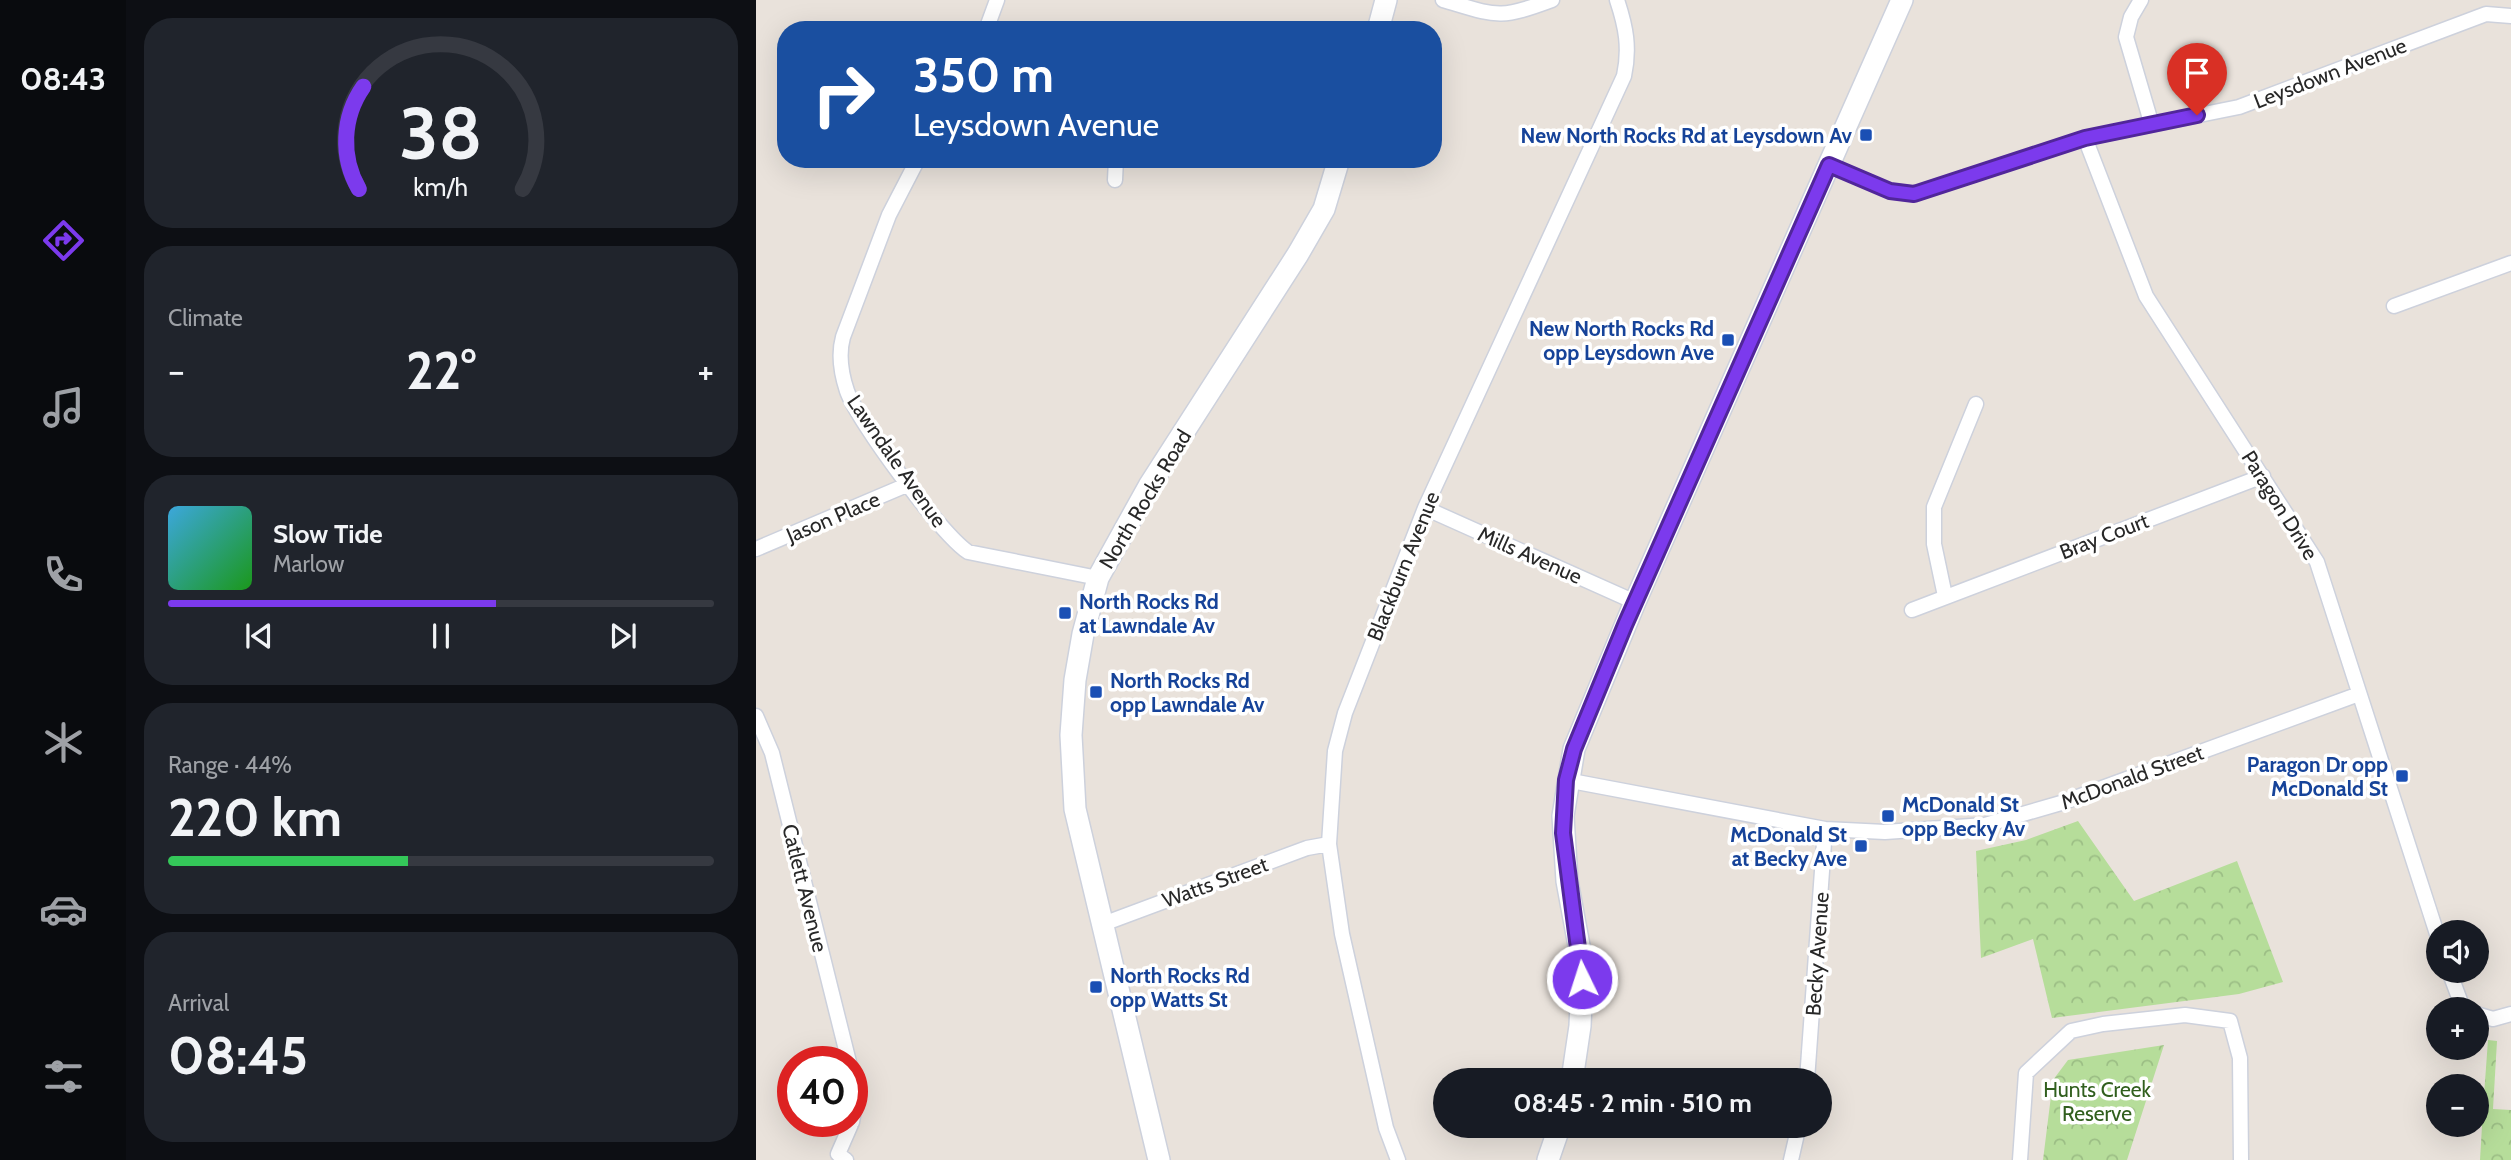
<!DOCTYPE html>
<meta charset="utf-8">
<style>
body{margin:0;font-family:Cabin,sans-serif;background:#20242c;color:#f1f3f6;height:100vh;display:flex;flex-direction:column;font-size:26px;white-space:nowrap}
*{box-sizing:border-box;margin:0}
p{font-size:23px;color:#9ea1a6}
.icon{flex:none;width:38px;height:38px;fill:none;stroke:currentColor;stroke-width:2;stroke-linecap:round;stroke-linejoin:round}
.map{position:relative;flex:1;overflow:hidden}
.details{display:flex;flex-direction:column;gap:18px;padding:18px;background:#0d0f14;width:630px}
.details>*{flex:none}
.guide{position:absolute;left:21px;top:21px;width:665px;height:147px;border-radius:28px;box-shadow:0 7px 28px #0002;background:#1a4fa0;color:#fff;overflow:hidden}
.fabs{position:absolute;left:1670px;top:920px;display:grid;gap:14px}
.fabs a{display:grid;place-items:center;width:63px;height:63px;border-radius:50%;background:#171b24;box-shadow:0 7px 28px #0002;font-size:35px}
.speed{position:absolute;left:21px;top:1046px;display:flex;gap:14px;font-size:35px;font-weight:700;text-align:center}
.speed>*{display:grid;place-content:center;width:91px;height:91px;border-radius:50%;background:#171b24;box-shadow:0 7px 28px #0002;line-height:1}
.speed .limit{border:10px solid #d22;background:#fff;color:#111}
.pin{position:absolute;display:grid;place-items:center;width:60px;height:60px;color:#fff;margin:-72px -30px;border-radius:50% 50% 50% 0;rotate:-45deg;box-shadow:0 0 7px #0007}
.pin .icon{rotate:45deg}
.me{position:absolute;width:77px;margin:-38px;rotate:356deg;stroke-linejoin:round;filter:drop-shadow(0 0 5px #0008)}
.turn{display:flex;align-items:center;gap:24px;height:147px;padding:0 21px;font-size:32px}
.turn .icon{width:91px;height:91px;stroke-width:2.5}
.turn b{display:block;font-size:49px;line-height:60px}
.big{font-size:52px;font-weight:700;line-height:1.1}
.details .widget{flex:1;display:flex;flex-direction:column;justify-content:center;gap:10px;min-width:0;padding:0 24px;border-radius:28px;background:#20242c}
.details .dial{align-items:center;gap:0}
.dial svg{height:182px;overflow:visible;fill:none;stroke:#363941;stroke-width:7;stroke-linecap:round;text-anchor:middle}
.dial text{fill:#f1f3f6;stroke:none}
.song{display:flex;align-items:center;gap:21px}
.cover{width:84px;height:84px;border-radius:10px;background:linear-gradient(135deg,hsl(200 70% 55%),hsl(120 70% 35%))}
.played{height:7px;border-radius:4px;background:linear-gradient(90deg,#7c3aed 60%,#363941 60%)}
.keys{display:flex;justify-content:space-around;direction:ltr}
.heat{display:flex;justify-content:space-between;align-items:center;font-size:38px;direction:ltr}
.charge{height:10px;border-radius:5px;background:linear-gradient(90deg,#34c759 44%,#363941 0)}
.trip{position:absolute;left:677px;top:1068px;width:399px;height:70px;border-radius:35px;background:#171b24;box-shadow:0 7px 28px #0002;font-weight:700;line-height:70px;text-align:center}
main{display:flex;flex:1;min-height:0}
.menu{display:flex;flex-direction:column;width:126px;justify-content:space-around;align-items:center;background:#090b0e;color:#9ea1a6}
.menu .icon{width:49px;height:49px}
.menu .active{color:#7c3aed}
.menu b{font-size:32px;color:#f1f3f6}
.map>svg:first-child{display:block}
</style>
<main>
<nav class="menu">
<b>08:43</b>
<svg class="icon active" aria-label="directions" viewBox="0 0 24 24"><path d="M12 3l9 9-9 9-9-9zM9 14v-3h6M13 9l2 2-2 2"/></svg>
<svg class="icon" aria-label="music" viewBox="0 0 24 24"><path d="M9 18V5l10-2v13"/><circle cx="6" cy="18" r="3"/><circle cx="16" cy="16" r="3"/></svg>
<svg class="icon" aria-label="phone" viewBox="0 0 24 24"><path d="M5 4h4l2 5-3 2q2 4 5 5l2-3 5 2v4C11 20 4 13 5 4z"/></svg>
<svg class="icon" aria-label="climate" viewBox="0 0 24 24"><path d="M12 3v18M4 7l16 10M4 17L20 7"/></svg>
<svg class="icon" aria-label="car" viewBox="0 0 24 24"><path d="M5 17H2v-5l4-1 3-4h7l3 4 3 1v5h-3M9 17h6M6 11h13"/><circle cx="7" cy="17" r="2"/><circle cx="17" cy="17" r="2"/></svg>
<svg class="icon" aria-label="filters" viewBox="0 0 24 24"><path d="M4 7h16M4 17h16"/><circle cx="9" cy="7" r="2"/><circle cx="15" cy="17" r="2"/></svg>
</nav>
<section class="details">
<div class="widget dial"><svg viewBox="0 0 100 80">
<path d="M14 69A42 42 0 1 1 86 69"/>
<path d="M14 69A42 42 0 0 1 16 24" stroke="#7c3aed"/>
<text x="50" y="56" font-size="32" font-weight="700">38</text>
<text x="50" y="72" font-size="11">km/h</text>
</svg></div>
<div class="widget"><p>Climate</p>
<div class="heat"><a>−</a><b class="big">22°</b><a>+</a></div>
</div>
<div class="widget">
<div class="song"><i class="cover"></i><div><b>Slow Tide</b><p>Marlow</p></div></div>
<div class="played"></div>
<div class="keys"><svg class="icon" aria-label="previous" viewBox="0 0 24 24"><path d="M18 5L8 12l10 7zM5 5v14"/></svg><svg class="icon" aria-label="pause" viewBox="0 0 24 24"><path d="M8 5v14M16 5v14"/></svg><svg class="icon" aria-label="next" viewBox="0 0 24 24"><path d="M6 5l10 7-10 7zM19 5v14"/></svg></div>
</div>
<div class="widget"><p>Range · 44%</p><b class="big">220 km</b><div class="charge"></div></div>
<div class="widget"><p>Arrival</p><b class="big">08:45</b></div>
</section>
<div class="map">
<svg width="1755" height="1160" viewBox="0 0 1755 1160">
<defs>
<pattern id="park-crowns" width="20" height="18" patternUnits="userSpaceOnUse" patternTransform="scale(1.75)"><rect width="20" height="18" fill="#b6dd9a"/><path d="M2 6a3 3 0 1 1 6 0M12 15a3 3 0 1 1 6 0" fill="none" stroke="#9cbe85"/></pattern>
</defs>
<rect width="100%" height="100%" fill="#e9e2db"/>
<!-- park -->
<path fill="url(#park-crowns)" d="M1322,821L1378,901L1481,861L1527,982L1483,994L1296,1018L1277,939L1225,958L1220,851L1270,840Z
M1732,1040L1741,1041L1737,1109L1755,1110V1160H1724L1726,1126L1720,1124L1721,1109H1727Z
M1408,1045L1371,1160H1287L1297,1080L1312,1060Z"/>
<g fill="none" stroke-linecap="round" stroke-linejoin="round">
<defs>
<path id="street" d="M687,0C741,16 742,20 796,0
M1385,0L1375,17L1370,37L1395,122
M230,30L241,0
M1329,138L1390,296L1561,562L1682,937
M162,159L133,215L87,337C82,355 85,373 91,391C102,422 185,534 212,552L342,578
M1073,165L1134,191L1158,194L1329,138L1483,107L1730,14L1755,16
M359,180L360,159
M1638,306L1755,263
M669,508L879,602
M0,549L153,484
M1189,596L1178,544V507L1220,404
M1156,610L1507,476
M0,716L16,753L93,1062
M810,780L1069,829L1129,832L1229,825L1305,803L1603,694
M347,924L551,848L573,844
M1693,971L1705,1003L1712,1010
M1720,1014L1737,1019L1755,1014
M96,1080L99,1104L96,1122
M1051,1080L1069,829
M90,1160L82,1154L96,1122
M642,1160L630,1128L586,934L573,844L579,751L589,713L669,508L868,76C874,48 870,27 861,0
M1035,1160L1043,1125
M1264,1160L1270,1073L1315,1031L1347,1024L1429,1015L1474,1021L1484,1058L1485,1160"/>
<path id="secondary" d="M622,30L630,0
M816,1080L824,1026L826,979L824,951L811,881L807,816L818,749L879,602L1146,0
M403,1160L319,809L315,735L319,680L327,634L342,578L393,486L542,254L568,209L583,159
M792,1160L804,1125"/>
</defs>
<!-- street casing -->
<use href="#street" stroke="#cdd1dc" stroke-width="17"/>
<!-- secondary casing -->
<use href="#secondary" stroke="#cdd1dc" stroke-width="24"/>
<!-- street -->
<use href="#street" stroke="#fff" stroke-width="14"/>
<!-- secondary -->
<use href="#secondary" stroke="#fff" stroke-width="21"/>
</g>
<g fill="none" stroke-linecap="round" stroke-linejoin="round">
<defs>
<path id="route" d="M826,979L807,833L810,780L818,749L869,625L1073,165L1134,191L1158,194L1329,138L1441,115"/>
</defs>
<!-- route casing -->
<use href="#route" stroke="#51269a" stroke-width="18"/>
<!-- route -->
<use href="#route" stroke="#7c3aed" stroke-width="12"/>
</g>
<!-- markers -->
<g fill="#1a4fb4" stroke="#fff" stroke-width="2.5">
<rect x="1103" y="128" width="14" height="14" rx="3.5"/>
<rect x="965" y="333" width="14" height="14" rx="3.5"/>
<rect x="302" y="606" width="14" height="14" rx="3.5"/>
<rect x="333" y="685" width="14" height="14" rx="3.5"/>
<rect x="1639" y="769" width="14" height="14" rx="3.5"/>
<rect x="1125" y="809" width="14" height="14" rx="3.5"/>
<rect x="1098" y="839" width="14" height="14" rx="3.5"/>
<rect x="333" y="980" width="14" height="14" rx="3.5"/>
</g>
<g text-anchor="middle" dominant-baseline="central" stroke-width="7" stroke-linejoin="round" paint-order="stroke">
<!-- street labels -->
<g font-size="21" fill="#282828" stroke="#fff">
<text transform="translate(1574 73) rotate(-21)">Leysdown Avenue</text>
<text transform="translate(141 461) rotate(55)">Lawndale Avenue</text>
<text transform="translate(389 499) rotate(-59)">North Rocks Road</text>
<text transform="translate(1524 505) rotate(58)">Paragon Drive</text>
<text transform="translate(77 517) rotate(-23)">Jason Place</text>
<text transform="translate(1348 536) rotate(-21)">Bray Court</text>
<text transform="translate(774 555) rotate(24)">Mills Avenue</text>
<text transform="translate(647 566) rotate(-68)">Blackburn Avenue</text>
<text transform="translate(1376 777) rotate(-20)">McDonald Street</text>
<text transform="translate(459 882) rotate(-20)">Watts Street</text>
<text transform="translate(49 888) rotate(76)">Catlett Avenue</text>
<text transform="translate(1061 954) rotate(-86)">Becky Avenue</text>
</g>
<!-- transit labels -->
<g font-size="21" font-weight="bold" fill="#164399" stroke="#fff" text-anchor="end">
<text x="1096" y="135">New North Rocks Rd at Leysdown Av</text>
<text x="958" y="328">New North Rocks Rd<tspan x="958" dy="24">opp Leysdown Ave</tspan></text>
<text x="323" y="601" text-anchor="start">North Rocks Rd<tspan x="323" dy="24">at Lawndale Av</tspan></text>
<text x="354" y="680" text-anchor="start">North Rocks Rd<tspan x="354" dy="24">opp Lawndale Av</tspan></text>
<text x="1632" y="764">Paragon Dr opp<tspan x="1632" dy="24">McDonald St</tspan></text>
<text x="1146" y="804" text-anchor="start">McDonald St<tspan x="1146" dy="24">opp Becky Av</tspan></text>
<text x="1091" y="834">McDonald St<tspan x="1091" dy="24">at Becky Ave</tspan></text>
<text x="354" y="975" text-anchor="start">North Rocks Rd<tspan x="354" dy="24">opp Watts St</tspan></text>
</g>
<!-- park labels -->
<g font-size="21" fill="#315f1e" stroke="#fff">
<text x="1341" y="1089">Hunts Creek<tspan x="1341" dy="24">Reserve</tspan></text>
</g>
</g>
</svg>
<div class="fabs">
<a><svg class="icon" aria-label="sound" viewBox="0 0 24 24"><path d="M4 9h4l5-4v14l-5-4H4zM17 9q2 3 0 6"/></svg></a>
<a>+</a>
<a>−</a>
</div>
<div class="speed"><div class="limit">40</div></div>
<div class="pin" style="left:1441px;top:115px;background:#d93025"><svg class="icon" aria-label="arrive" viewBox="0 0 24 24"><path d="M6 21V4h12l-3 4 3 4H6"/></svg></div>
<svg class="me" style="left:826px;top:979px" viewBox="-20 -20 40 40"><circle r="17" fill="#7c3aed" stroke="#fff" stroke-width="3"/><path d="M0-11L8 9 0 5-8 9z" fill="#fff"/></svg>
<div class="trip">08:45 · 2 min · 510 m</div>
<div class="guide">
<div class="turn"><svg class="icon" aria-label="right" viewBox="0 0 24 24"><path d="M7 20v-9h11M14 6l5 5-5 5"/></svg><div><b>350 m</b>Leysdown Avenue</div></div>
</div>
</div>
</main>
